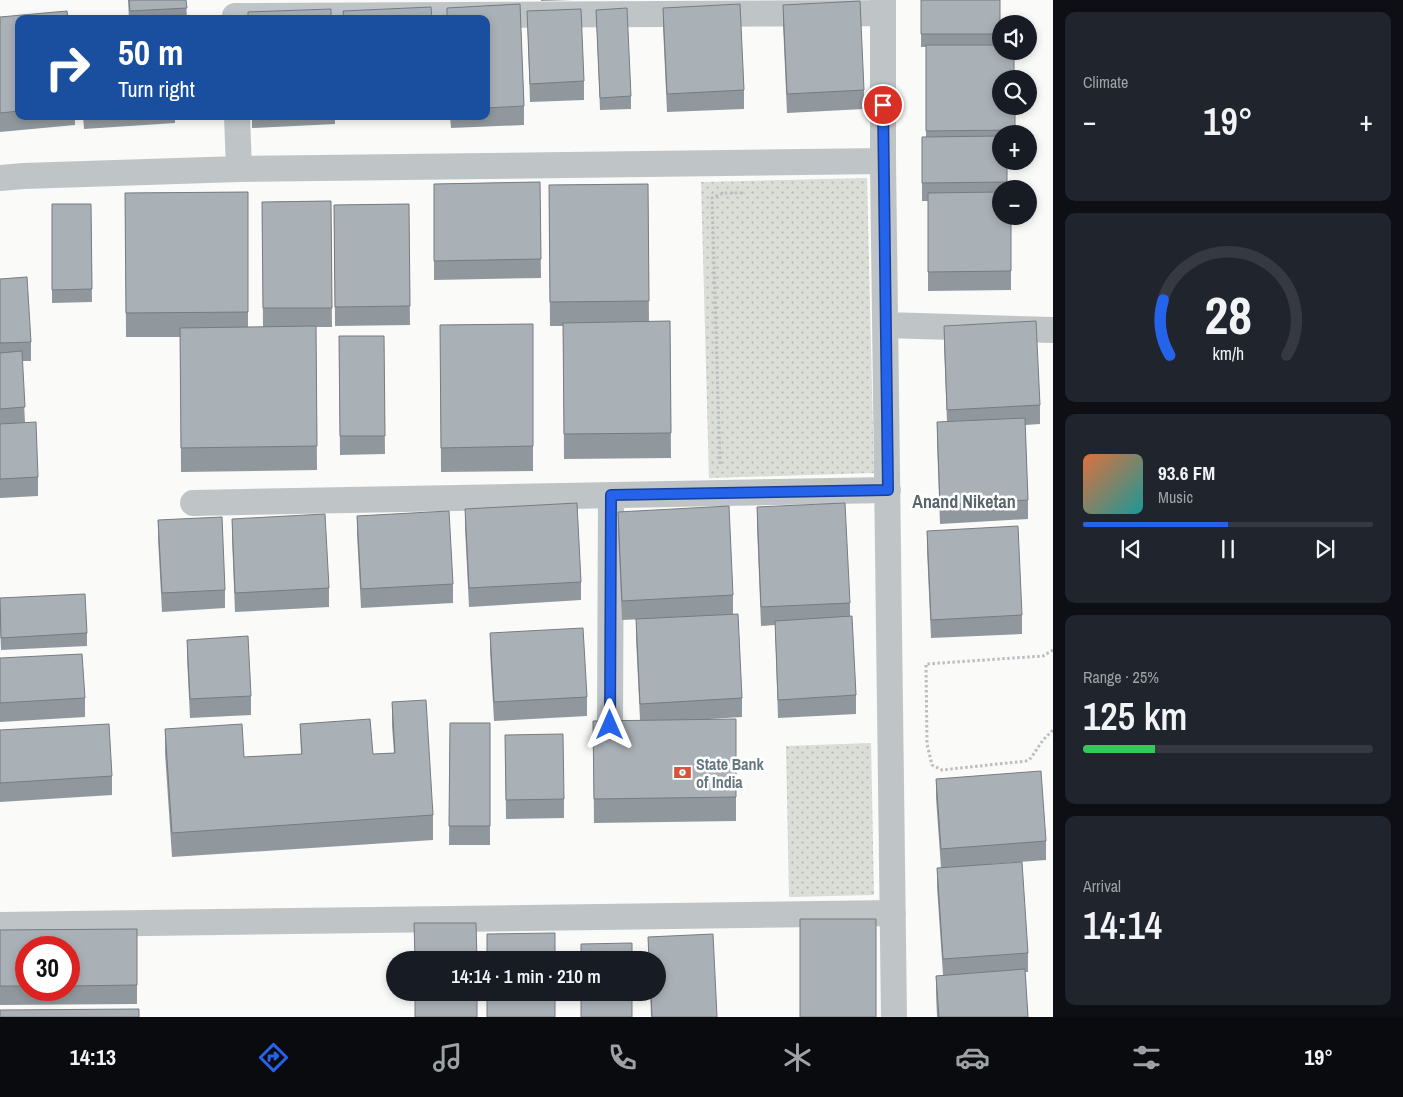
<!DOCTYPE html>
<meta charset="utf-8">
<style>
body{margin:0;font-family:"Archivo Narrow",sans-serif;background:#20242c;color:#f1f3f6;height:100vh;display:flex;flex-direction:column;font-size:19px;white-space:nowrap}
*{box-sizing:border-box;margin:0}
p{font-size:16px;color:#9ea1a6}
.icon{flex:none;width:28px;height:28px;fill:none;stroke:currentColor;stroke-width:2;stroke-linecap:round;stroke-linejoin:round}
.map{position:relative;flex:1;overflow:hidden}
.panel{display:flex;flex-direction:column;gap:12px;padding:12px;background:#0d0f14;width:350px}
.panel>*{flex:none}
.top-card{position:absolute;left:15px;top:15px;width:475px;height:105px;border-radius:10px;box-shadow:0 2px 8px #0003;background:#1a4fa0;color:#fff;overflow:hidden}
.fabs{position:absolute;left:992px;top:15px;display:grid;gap:10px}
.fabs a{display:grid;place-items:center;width:45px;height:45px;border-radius:50%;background:#171b24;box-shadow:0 2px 8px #0003;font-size:25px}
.speed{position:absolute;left:15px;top:936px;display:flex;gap:10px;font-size:25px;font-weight:700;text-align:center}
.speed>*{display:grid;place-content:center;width:65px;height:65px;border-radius:50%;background:#171b24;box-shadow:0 2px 8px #0003;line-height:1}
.speed .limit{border:8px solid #d22;background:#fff;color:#111}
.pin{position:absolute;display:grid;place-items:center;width:42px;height:42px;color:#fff;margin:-21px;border:2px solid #fff;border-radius:50%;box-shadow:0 1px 5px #0007}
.me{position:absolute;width:55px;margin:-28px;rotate:0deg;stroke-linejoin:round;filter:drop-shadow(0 0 4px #0008)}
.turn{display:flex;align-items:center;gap:18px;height:105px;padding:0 20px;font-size:22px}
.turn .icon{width:65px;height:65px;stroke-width:2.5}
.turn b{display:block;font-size:35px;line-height:42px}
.big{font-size:38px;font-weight:600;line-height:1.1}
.panel .widget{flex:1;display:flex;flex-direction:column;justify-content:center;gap:8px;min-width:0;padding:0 18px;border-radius:10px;background:#20242c}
.panel .dial{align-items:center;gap:0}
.dial svg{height:130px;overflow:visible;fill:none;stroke:#363941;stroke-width:7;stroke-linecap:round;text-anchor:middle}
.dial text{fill:#f1f3f6;stroke:none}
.song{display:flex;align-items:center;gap:15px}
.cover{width:60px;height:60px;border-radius:8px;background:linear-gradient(135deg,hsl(20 70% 55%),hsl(180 70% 35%))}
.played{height:5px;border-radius:2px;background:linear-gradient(90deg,#2563eb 50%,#363941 50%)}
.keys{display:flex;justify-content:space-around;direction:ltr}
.heat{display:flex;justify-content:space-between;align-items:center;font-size:28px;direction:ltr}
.charge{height:8px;border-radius:4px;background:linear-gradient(90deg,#34c759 25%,#363941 0)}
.trip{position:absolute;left:386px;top:951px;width:280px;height:50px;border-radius:25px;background:#171b24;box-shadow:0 2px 8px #0003;font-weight:600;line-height:50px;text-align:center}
.dock{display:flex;height:80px;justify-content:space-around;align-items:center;background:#090b0e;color:#9ea1a6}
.dock .icon{width:35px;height:35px}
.dock .selected{color:#2563eb}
.dock b{font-size:22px;color:#f1f3f6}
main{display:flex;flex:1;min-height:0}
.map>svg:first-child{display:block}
</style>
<main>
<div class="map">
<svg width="1053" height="1017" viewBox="0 0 1053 1017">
<defs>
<pattern id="park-dots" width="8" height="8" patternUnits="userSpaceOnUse" patternTransform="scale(1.25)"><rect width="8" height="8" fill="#daded7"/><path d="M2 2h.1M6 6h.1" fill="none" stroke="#b5b9b4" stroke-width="1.8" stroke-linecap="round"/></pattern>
</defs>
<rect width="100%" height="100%" fill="#fafaf8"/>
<!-- park -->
<path fill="url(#park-dots)" d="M867,178L874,473L709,478L701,182Z
M871,743L874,895L789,897L786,746Z"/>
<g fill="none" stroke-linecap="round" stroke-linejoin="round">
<!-- path -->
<path stroke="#babec0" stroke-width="3" stroke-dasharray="2.5 2.5" stroke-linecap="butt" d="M720,464L712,198L723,193H745
M1053,650L1043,656L926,664L927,744L932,765L942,770L1026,761L1031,758L1043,740L1053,730"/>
<!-- street -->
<path stroke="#bfc4c7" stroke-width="26" d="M883,0V161L894,1017
M235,16L883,13
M237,116L239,169
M0,178L23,176L239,169L883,161
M885,325L1053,330
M193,503L888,490
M610,725L611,495
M0,925L893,913"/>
</g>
<!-- wall -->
<path fill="#91989d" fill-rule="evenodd" d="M128,0H186L187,19H129Z
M541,0H572L541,1Z
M921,0H1000V45L1015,106V134H1001V161H1007V189H1001V216H1011V290L928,291V201H922V137H926V47H921Z
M520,4L524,106V125L451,128L450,116H486V19H447V8Z
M783,5L864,90V109L787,113L783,24Z
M663,8L744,90V109L667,112L663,27Z
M596,10L631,96V109L600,110Z
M527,11L584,81V100L530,102Z
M0,17L19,19V116H75V125L0,132Z
M83,116H175V123L84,129Z
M252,116H335V124L252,128Z
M540,182L541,278L434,280V184Z
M648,184L649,322L670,321L671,458L564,459L563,326H550L549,185Z
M248,192V327H263L262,202L331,201L332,327H316L317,470L181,472L180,337H126L125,193Z
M52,204H91L92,302L52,303Z
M409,204L410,325L335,326L334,205Z
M0,279L31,342V361H22L25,422L38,477V496L0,498Z
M533,324V471L441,472L440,325Z
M944,326L1040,405V424L1025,425L1028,500V519L940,524L937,441V422H947L944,345Z
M339,336H384L385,454L340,455Z
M757,507L850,603V617L856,695V714L778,718L775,625L761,626L757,526Z
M465,509L581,582V600L469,607L465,528Z
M618,512L733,595V614L742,698V717L710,719L736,797V821L594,823L593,721L640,720L636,638V619L668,618L622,620L618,531Z
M357,516L453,584V603L361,608L357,534Z
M232,519L329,588V607L235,612L232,538Z
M158,520L225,590V608L162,612L158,539Z
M927,531L1022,615V634L931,638L927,550Z
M0,598L87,633V646L1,650L0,625Z
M490,633L587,697V716L494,721L490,652Z
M187,640L251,696V715L190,718L187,658Z
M0,658L85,698V717L0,722Z
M392,702L433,815V840L172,857L165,753V729L244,757L301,754L300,724L373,754L394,753L392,726Z
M450,723H490V845H449Z
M0,730L112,776V795L0,802Z
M505,735L564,799V818L506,819Z
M936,779L1046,841V860L991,864L1028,953V972H1025L1028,1017H937L936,994V976L943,975L937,887V868H941L936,798Z
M137,929V1004L0,1005V930ZM26,948H69V990H26Z
M648,937L717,1017H651L650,992H658V960H649Z"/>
<!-- building -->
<path fill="#a9b1b7" stroke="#767c80" d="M129,0H186L187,8L130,11Z
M921,0H1000V34H921Z
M860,1L864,90L787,94L783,5Z
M520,4L524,106L486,108V19H447V8Z
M740,4L744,90L667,94L663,8Z
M431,7L432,19H344L343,11Z
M627,8L631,96L600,98L596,10Z
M331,9V19H248V12Z
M581,9L584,81L530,84L527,11Z
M67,11L68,19H19V111L0,113V17Z
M926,45H1001V51H1014V79H1001V106H1015V130L926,131Z
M1001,136V161H1007V182L922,183V137Z
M540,182L541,259L434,261V184Z
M648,184L649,301L550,302L549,185Z
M248,192V312L126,313L125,193Z
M1001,192V216H1011V271L928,272V193Z
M331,201L332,308H263L262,202Z
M52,204H91L92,289L52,290Z
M409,204L410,306L335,307L334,205Z
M27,277L31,342L0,343V279Z
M670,321L671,433L564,434L563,323Z
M1036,321L1040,405L947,410L944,326Z
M533,324V446L441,448L440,325Z
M316,326L317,446L181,448L180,328Z
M339,336H384L385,436H340Z
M22,351L25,407L0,409V353Z
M1025,418L1028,500L940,505L937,422Z
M36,422L38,477L0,479V424Z
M577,503L581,582L469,588L465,509Z
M845,503L850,603L761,607L757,507Z
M729,506L733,595L622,601L618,512Z
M449,511L453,584L361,589L357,516Z
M325,514L329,588L235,593L232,519Z
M222,517L225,590L162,593L158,520Z
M1018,526L1022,615L931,620L927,531Z
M85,594L87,633L1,638L0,598Z
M738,614L742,698L640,704L636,619Z
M852,616L856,695L778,700L775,621Z
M583,628L587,697L494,702L490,633Z
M248,636L251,696L190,699L187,640Z
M82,654L85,698L0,703V658Z
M426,700L433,815L172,833L165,729L242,724L244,757L302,754L300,724L370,719L373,754L395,753L392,702Z
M736,719V797L594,799L593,721Z
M450,723H490V826H449Z
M109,724L112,776L0,783V730Z
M563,734L564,799L506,800L505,735Z
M1041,771L1046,841L941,849L936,779Z
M1022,862L1028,953L943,959L937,868Z
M800,919H876V1017H800Z
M414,923H476L477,960H415Z
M137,929V985L69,986V948H26V986H0V930Z
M555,933V960H487V934Z
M713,934L717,1017H652L651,992H658V960H649L648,937Z
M632,943V960H581V944Z
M1025,969L1028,1017H939L936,976Z
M415,992H477V1017H415Z
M487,992H555V1017H487Z
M581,992H632V1017H581Z
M139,1009V1017H0V1010Z"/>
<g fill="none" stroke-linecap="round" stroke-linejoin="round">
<defs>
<path id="route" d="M610,725L611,495L888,490L883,105"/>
</defs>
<!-- route casing -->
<use href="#route" stroke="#184099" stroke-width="12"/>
<!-- route -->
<use href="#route" stroke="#2563eb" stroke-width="9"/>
</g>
<!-- icons -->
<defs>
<symbol id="bank-bare" viewBox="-9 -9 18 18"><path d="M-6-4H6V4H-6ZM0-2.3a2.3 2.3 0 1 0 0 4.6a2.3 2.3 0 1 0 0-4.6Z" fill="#d85339" stroke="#fff" stroke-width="2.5" paint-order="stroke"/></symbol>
</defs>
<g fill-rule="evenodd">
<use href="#bank-bare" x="670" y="760" width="25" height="25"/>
</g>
<g text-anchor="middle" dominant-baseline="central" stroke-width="5" stroke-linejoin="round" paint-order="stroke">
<!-- poi labels -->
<g font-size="16" font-weight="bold" fill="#667781" stroke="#fff" text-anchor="start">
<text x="696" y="764">State Bank<tspan x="696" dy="18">of India</tspan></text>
</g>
<!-- neighbourhood labels -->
<g font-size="18" font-weight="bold" fill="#58656c" stroke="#fff">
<text x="964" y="501">Anand Niketan</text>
</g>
</g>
</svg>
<div class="fabs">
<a><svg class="icon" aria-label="sound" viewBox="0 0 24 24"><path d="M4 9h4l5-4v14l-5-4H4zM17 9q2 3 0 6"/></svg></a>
<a><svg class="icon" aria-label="search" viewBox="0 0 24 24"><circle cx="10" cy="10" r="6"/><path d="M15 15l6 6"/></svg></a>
<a>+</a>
<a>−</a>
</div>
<div class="speed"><div class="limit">30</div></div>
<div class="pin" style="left:883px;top:105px;background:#d93025"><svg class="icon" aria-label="arrive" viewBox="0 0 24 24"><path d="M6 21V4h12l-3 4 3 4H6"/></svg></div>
<svg class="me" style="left:610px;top:725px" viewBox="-20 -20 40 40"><path d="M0-17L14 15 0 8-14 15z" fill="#2563eb" stroke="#fff" stroke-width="4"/></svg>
<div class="trip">14:14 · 1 min · 210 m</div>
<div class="top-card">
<div class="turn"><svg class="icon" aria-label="right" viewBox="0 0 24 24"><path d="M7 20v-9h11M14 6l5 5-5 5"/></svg><div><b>50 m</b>Turn right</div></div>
</div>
</div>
<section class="panel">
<div class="widget"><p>Climate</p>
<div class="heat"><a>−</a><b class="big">19°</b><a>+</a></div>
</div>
<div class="widget dial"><svg viewBox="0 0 100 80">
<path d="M14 69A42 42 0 1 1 86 69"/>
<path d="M14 69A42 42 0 0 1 10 35" stroke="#2563eb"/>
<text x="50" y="56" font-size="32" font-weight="700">28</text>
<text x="50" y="72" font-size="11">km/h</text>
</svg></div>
<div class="widget">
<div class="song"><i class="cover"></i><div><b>93.6 FM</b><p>Music</p></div></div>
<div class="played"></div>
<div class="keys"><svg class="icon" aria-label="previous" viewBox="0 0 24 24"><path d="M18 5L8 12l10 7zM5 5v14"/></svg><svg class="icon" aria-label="pause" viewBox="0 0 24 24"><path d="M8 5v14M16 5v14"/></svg><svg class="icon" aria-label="next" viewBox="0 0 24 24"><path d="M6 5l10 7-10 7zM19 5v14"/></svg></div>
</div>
<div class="widget"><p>Range · 25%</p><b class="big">125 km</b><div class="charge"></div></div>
<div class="widget"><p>Arrival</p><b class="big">14:14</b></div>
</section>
</main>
<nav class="dock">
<b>14:13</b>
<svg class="icon selected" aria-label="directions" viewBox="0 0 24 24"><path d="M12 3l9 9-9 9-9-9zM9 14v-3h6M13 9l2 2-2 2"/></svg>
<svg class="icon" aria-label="music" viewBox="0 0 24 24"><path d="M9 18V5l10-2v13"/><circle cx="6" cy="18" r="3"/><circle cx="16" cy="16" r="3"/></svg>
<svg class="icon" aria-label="phone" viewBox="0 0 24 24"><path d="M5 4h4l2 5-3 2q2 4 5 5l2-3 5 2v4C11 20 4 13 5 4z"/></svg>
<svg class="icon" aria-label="climate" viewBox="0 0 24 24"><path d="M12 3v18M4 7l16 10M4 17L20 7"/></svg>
<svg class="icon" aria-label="car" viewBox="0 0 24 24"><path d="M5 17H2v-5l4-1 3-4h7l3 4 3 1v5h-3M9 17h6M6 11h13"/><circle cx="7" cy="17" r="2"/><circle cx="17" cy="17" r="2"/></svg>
<svg class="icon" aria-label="filters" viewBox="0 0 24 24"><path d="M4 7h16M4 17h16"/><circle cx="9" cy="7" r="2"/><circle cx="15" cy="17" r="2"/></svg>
<b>19°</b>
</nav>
